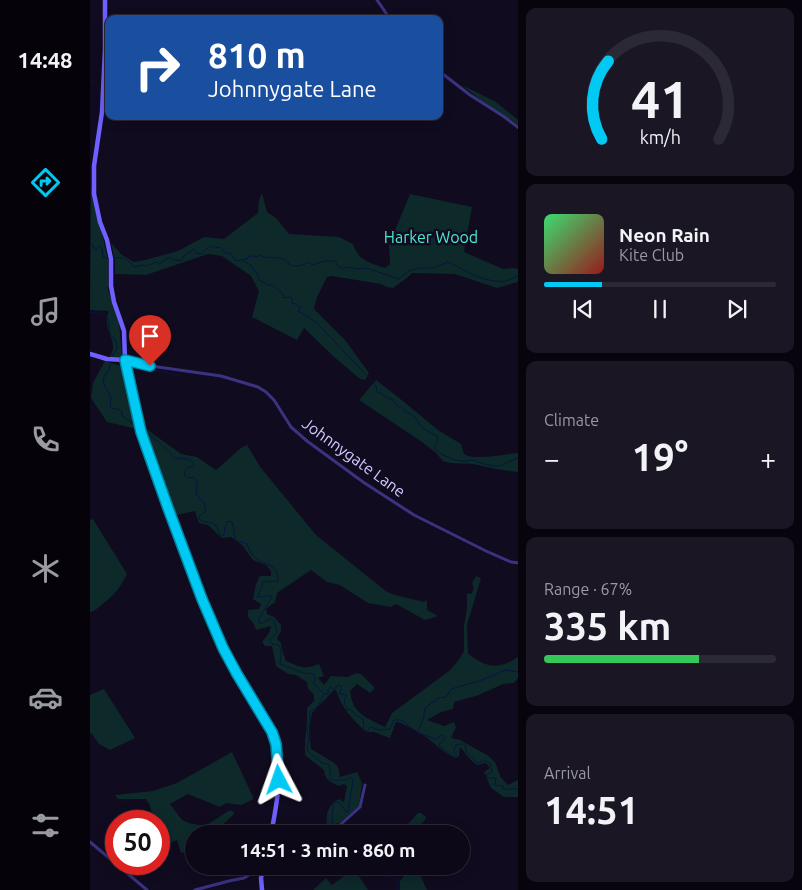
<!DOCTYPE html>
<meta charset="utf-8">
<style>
body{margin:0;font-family:Ubuntu,sans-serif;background:#1a1624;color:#f1f3f6;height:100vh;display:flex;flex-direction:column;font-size:19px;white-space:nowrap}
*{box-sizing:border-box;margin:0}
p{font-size:16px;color:#9a9aa1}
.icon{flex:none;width:28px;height:28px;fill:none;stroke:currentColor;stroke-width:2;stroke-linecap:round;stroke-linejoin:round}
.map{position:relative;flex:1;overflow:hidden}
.details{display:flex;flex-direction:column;gap:8px;padding:8px;background:#07040d;width:284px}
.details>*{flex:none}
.banner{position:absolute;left:15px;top:15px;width:338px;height:105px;border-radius:10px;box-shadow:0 2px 12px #0003,0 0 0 1px #2c2936;background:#1a4fa0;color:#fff;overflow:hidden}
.speed{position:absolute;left:15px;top:810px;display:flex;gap:10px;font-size:25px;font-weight:700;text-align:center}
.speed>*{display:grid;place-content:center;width:65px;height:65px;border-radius:50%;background:#0c0817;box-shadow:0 2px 12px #0003,0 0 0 1px #2c2936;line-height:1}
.speed .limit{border:8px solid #d22;background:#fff;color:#111}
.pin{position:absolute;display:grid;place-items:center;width:42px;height:42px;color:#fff;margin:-51px -21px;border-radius:50% 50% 50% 0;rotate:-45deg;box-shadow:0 0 5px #0007}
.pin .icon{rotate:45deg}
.me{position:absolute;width:55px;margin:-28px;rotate:356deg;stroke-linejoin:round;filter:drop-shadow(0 0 4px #0008)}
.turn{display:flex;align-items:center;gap:18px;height:105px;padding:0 20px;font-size:22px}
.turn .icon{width:65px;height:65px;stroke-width:2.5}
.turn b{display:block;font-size:35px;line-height:42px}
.big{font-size:38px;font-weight:700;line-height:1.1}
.details .widget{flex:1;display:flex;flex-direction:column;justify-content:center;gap:8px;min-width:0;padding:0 18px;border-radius:10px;background:#1a1624}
.details .dial{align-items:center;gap:0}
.dial svg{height:130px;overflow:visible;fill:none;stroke:#2c2936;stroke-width:7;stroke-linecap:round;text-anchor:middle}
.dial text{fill:#f1f3f6;stroke:none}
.song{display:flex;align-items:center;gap:15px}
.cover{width:60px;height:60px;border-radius:8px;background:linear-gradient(135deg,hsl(140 70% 55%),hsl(0 70% 35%))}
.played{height:5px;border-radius:2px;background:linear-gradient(90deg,#00caf4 25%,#2c2936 25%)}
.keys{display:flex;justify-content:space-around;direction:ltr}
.heat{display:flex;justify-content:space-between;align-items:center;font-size:28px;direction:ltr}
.charge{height:8px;border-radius:4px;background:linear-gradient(90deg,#34c759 67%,#2c2936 0)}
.trip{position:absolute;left:95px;top:825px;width:285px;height:50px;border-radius:25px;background:#0c0817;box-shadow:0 2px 12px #0003,0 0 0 1px #2c2936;font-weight:700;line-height:50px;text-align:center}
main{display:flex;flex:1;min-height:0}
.tab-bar{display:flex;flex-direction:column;width:90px;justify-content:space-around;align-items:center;background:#050309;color:#9a9aa1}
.tab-bar .icon{width:35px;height:35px}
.tab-bar .selected{color:#00caf4}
.tab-bar b{font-size:22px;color:#f1f3f6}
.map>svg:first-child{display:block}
</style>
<main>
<nav class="tab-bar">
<b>14:48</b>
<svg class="icon selected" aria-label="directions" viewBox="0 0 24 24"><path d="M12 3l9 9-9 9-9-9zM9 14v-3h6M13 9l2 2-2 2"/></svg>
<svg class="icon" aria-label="music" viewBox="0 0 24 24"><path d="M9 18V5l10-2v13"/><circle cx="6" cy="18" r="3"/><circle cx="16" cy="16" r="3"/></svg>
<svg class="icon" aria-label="phone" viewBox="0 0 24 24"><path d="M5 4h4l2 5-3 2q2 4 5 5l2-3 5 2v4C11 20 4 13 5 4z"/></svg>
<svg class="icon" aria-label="climate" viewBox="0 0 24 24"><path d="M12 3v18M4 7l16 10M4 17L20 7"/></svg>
<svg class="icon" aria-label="car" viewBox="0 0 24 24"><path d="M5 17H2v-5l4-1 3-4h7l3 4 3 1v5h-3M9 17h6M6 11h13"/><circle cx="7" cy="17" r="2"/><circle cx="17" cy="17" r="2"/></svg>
<svg class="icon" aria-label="filters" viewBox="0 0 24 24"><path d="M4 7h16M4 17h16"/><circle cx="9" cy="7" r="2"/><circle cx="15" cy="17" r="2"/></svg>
</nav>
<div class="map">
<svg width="429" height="890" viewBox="0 0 429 890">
<rect width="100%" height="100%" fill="#100b1f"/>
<!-- green -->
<path fill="#0d292a" d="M372,85L406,102L428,120V125L389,99Z
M1,187L18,259V290L29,322L32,357H20C21,354 22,352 23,349C24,336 12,327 19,311L0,310Z
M172,193L177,212L186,218L199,234L249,237L263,244C269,261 278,262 295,268L300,264L299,245L320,194L382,207L374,252L413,269L424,268L428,269V282L407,288L365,274L322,273L318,277L303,288L297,287L291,284L242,276L237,277L227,297L224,308L226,311L255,340L279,373L275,380L270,379L243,356L214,328L207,340L162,317L169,291L161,276L132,256L118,254L56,275L25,274V261L21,243L32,255L44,262L55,260L88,251L114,237L134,239L168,213L169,200Z
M15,361L31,366L33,369L47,429L17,422L1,398L3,383Z
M286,380L308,397L348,430L371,444L374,454C384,461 415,454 428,453V472L406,469L383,464L360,463L353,461L345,452L329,440L269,400Z
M55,428L91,454L107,457L126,470L151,448L157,445L171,468L226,535L297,592L305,595L334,602L337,600V610L348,616L335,620L306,604L301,607L278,603L250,585L237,582L221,570L187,593L185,603L182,604L176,609L177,614L184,617L191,625V631L187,639L191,643L192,650L196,661C210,667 214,670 229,664L234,676L228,678L234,685L241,676L258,677L266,673L271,674L285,688L280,693L267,684L260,691C261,695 261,699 263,703C267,715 285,722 295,727L302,713L359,671L368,661L374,651V626L377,609V593L381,594L384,588L382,583L386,576L391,578L377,625L378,654C397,667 407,671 428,657V678L424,683L413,684L389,695L364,702L363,709L351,712L337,720L354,726L364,722L366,727L361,738L370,740L397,755L405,762L411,778L418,785L428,780V797H414L401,788L394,772L400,768L396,763L387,765L381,760L370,747L369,756L366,758C359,757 346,745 340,740C331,733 320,728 311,723L306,722L300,738L284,732H276C261,717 253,710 246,690L243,691L222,713L219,731L221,749L243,762L248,767L250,777L267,772L272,783L269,806L250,823L245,824L238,828C234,819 238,803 249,799L254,802L257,786L253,784L249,786C240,782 235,780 234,770L215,755C214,739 218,724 217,708L224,701V695L218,688L217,682L206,675L198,674L186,666L182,646H175L172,642L179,633L181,626L166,630L163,623L158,617V610L169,609L171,604L163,599L166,584L170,576H181V571L176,565L163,560L152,545L141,537L132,538L118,525L109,523L105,511L82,516L56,436Z
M3,519L37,574C29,592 18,600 4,611L0,612V520Z
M14,689L45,738L20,750L9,744L2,734L0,733V695Z
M142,752L164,799L151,805L136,803L130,807L98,794L80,804L92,820L99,823L115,826L140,810L144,812L143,815L126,831L120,834H104V851L91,853L87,840L69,847V842L74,838L72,826L69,821L64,818L59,804L56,799H28L25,795L63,791L87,783Z
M328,813H331L336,817L335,820L324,831H322L317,826L318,824Z
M322,866H326L337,890H310V881Z
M264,869L278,890H223L236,878L242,885Z"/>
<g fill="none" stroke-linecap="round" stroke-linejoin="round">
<!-- stream -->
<path stroke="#05163e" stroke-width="1" d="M0,81L7,82
M0,232V234
M0,242L4,248L7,249L10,245L12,249L13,257L18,259
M22,258C34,257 37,258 44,267L52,265C58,267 62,263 67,262L69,264L79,257L82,259L91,261L94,256L104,249L106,253L112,254L117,248L121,246L125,248L130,247L135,253H140L146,261L154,259L156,260L159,256H164L167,257L169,255C177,259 182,257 189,258C194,258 196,261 199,264C205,268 213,265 219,262L222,265L234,261H245L248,266L253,269L258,267L269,269L276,268L309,279L320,270L330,268H344L358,262L380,273C385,278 409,283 416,281C421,280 424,277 429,276
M151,260L161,265L162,268L166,272L170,281L174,282L177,285H182L193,294V298L201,297L202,298V303L205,304L211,308L208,311L226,322L282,381L286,386L287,392C293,393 296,399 302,399L308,407H311L315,411L325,417L329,423L333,428L348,437L347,443L344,446L346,450C355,457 370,464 382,460C387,462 404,467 410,466C415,465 421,459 429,458
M0,312L14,314L18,318L20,334L26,341L27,349L23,354L22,357
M21,360L19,370L14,377L13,382L21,398L20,406L23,409H28L32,412V416L48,427
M51,367L90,376
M54,430L81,453L84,458C92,459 100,457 104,464L103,467H99L95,471L94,475L98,478L103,477C108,482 108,486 106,491L107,495L114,502L116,511L109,516L110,520C115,523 121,521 125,525C128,528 129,533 131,536L134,535L135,527L138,521L142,522C146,533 140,542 156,543C159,548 160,553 164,557C174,566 189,563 188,581L172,582V588L167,597H172L181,595V598L169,619V623H172L181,618L184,621L187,632L180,640L182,644L188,645L190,647L191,655L190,664L216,674L221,673L224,675L225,681L223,683L234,694
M328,731L333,720L335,708L348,698L355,697L358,695L361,689L392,680L415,670L429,672
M244,826L242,822L243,804L246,802L250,803L256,812H258L263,780L261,777L255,780H240V768L238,764L232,763L222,755L218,751L217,745L219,740L217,730L220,721V712L228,706L234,694H238V689L241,687L244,690L246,688L248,685L251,686V690L249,693L250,694L257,695L254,701L257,710L260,709L267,716L273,719L274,729L276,731H278L280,727L290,730L300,729L304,720H311L315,722L317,725L331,734L345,739L352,735L354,738V740L350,743L349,746L363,757L367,755L364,752L365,746L370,744H375L376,751L387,763C397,759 401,761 402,772L396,775L398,778H406L405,785L413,786V789H429
M246,829L252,834
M263,834L280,831L285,834
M290,866L294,873L307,880L309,883L308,890"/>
<!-- street -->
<path stroke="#3b3282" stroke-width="3" d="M287,0L300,19
M349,71L380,95L413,116L429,128
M35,360L61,366L131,376L168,387L176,392L184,400L201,427L217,441L273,482L324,515L396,551L421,562L429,563
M232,834L250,825L270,807L275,785
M0,842L57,890
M105,890L139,881L154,878L173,866"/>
<!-- secondary -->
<path stroke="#6f60ff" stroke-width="4.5" d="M15,0V49L12,112L4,166V194L10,222L17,240L21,259V286L24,302L31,322L34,331L35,360L46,411L53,436L64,471L112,599L125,630L142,667L178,725C196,758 188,799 181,834
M0,354L17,359L35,360
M172,890L171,878L174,866"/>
</g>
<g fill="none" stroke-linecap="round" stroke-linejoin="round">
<defs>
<path id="route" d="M60,366L35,360L51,432L78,508L112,599L133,648L147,674L182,732L186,744L189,780"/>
</defs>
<!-- route casing -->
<use href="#route" stroke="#00839f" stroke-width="12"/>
<!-- route -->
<use href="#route" stroke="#00caf4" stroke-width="9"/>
</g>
<g text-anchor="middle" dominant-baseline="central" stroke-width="5" stroke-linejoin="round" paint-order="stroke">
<!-- park labels -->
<g font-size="16" fill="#4ce8cc" stroke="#100b1f">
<text x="341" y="237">Harker Wood</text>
</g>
<!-- street labels -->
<g font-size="16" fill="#d3c9ff" stroke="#100b1f">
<text transform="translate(264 457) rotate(36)">Johnnygate Lane</text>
</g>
</g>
</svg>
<div class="speed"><div class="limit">50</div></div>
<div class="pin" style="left:60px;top:366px;background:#d93025"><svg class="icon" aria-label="arrive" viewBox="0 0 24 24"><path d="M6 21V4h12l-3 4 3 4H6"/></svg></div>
<svg class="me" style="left:189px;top:780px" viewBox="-20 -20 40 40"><path d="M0-17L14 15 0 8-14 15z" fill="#00caf4" stroke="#fff" stroke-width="4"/></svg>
<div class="trip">14:51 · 3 min · 860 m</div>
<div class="banner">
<div class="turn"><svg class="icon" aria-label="right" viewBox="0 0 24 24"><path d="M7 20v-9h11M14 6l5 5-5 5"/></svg><div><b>810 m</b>Johnnygate Lane</div></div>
</div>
</div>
<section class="details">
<div class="widget dial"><svg viewBox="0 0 100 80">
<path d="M14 69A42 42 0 1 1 86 69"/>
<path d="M14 69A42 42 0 0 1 18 21" stroke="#00caf4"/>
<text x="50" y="56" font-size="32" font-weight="700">41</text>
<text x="50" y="72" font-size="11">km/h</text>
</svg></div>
<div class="widget">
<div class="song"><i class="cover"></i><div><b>Neon Rain</b><p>Kite Club</p></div></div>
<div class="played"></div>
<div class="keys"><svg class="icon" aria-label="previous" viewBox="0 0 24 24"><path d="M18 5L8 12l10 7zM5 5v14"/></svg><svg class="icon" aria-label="pause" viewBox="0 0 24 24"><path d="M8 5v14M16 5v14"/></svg><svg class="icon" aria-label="next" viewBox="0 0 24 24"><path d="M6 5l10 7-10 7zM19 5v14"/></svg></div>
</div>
<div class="widget"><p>Climate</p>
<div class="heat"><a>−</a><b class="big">19°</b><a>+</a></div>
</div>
<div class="widget"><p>Range · 67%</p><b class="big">335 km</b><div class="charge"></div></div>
<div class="widget"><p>Arrival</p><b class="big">14:51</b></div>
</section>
</main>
